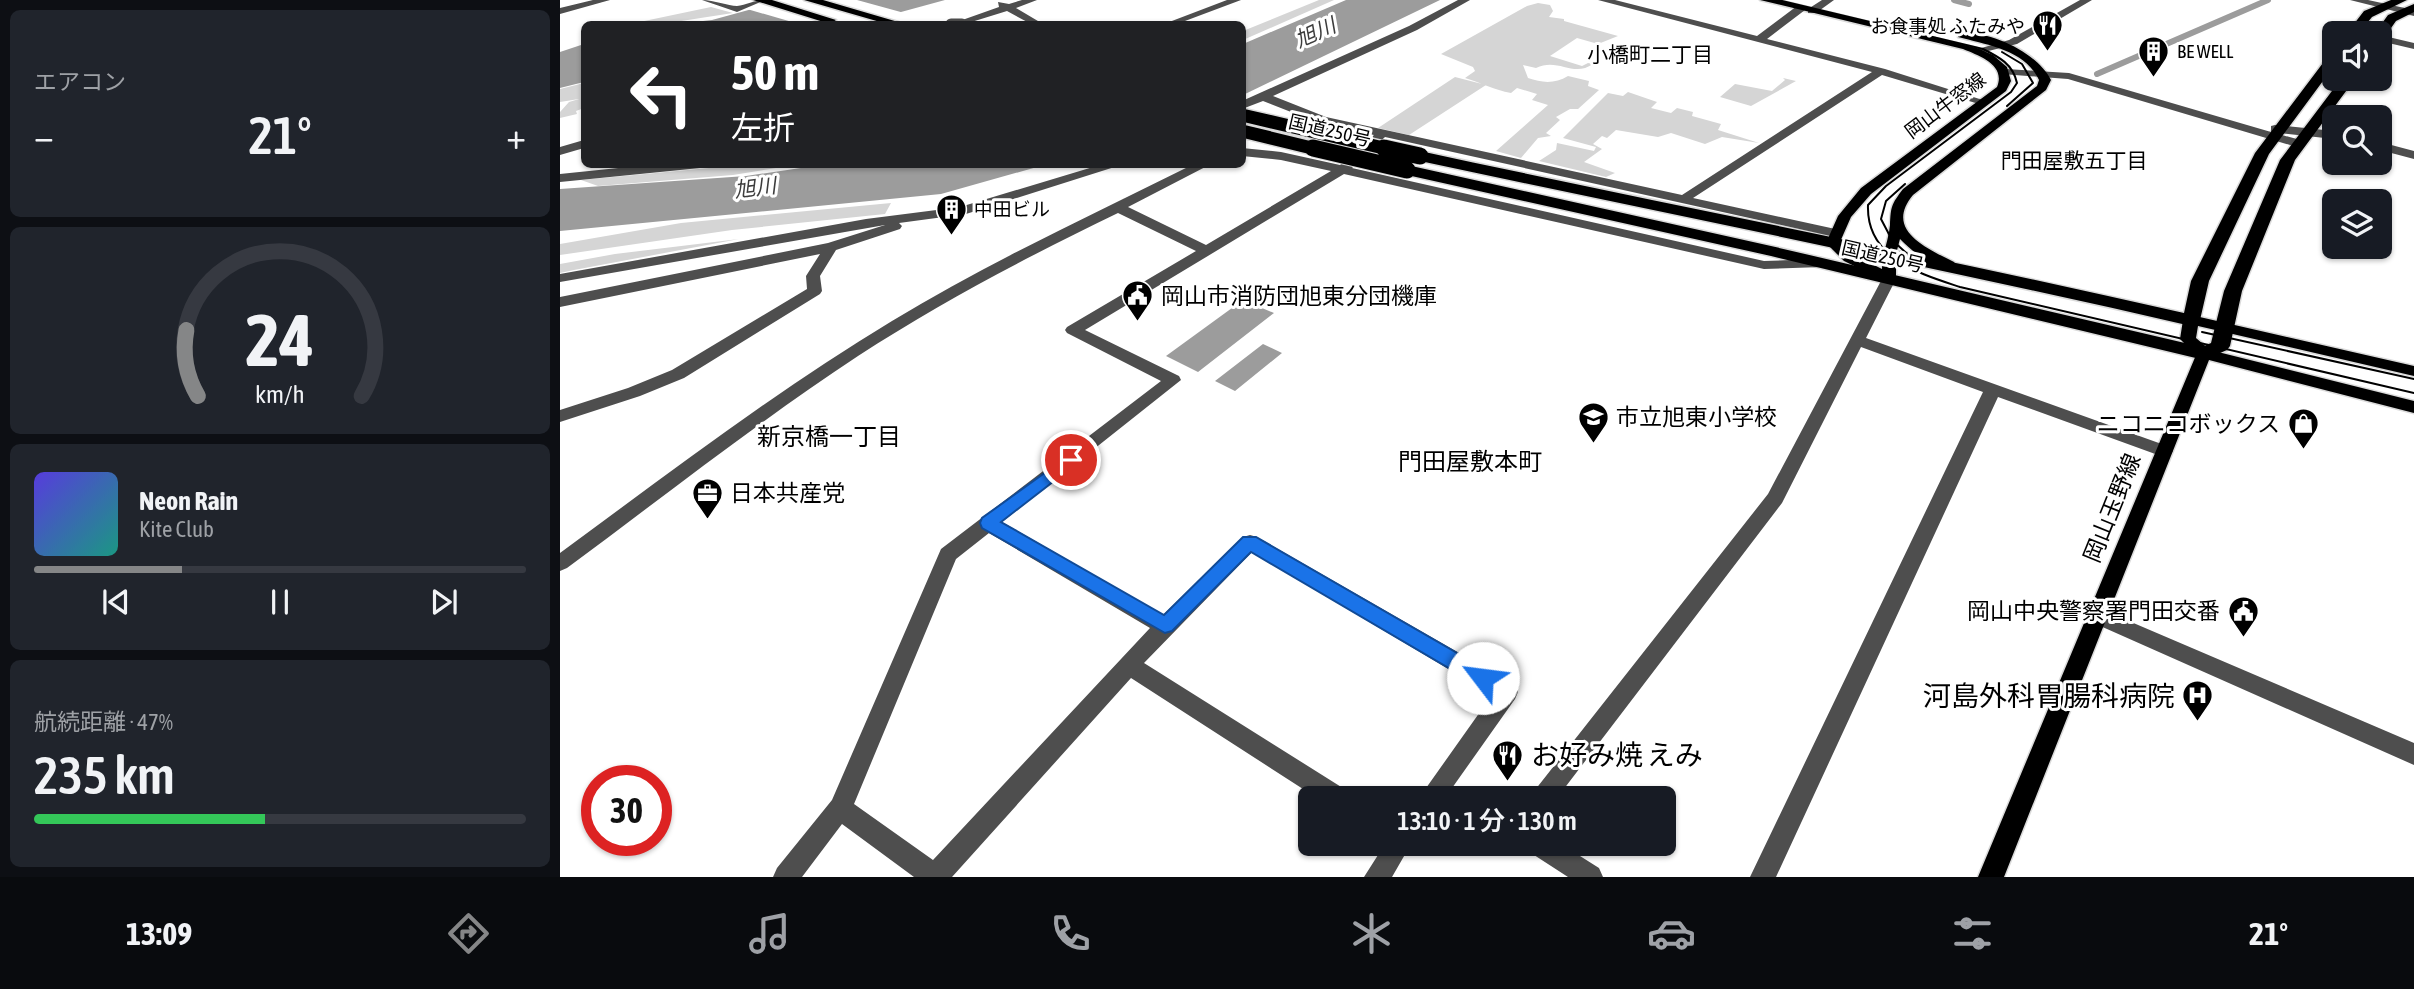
<!DOCTYPE html>
<html lang="ja">
<meta charset="utf-8">
<style>
body{margin:0;font-family:"Asap Condensed","Noto Sans JP",sans-serif;background:#20242c;color:#f1f3f6;height:100vh;display:flex;flex-direction:column;font-size:26px;white-space:nowrap}
*{box-sizing:border-box;margin:0}
p{font-size:23px;color:#9ea1a6}
.icon{flex:none;width:38px;height:38px;fill:none;stroke:currentColor;stroke-width:2;stroke-linecap:round;stroke-linejoin:round}
.map{position:relative;flex:1;overflow:hidden}
.side{display:flex;flex-direction:column;gap:10px;padding:10px;background:#0d0f14;width:560px}
.side>*{flex:none}
.banner{position:absolute;left:21px;top:21px;width:665px;height:147px;border-radius:10px;box-shadow:0 2px 5px #0004;background:#202124;color:#fff;overflow:hidden}
.buttons{position:absolute;left:1762px;top:21px;display:grid;gap:14px}
.buttons a{display:grid;place-items:center;width:70px;height:70px;border-radius:10px;background:#171b24;box-shadow:0 2px 5px #0004;font-size:35px}
.speed{position:absolute;left:21px;top:765px;display:flex;gap:14px;font-size:35px;font-weight:700;text-align:center}
.speed>*{display:grid;place-content:center;width:91px;height:91px;border-radius:50%;background:#171b24;box-shadow:0 2px 5px #0004;line-height:1}
.speed .limit{border:10px solid #d22;background:#fff;color:#111}
.pin{position:absolute;display:grid;place-items:center;width:60px;height:60px;color:#fff;margin:-30px;border:4px solid #fff;border-radius:50%;box-shadow:0 2px 7px #0007}
.me{position:absolute;width:77px;margin:-38px;rotate:300deg;stroke-linejoin:round;filter:drop-shadow(0 0 5px #0008)}
.turn{display:flex;align-items:center;gap:24px;height:147px;padding:0 35px;font-size:32px}
.turn .icon{width:91px;height:91px;stroke-width:2.5}
.turn b{display:block;font-size:49px;line-height:60px}
.big{font-size:52px;font-weight:600;line-height:1.1}
.side .widget{flex:1;display:flex;flex-direction:column;justify-content:center;gap:10px;min-width:0;padding:0 24px;border-radius:10px;background:#20242c}
.side .dial{align-items:center;gap:0}
.dial svg{height:182px;overflow:visible;fill:none;stroke:#363941;stroke-width:7;stroke-linecap:round;text-anchor:middle}
.dial text{fill:#f1f3f6;stroke:none}
.song{display:flex;align-items:center;gap:21px}
.cover{width:84px;height:84px;border-radius:10px;background:linear-gradient(135deg,hsl(250 70% 55%),hsl(170 70% 35%))}
.played{height:7px;border-radius:4px;background:linear-gradient(90deg,#858687 30%,#363941 30%)}
.keys{display:flex;justify-content:space-around;direction:ltr}
.heat{display:flex;justify-content:space-between;align-items:center;font-size:38px;direction:ltr}
.charge{height:10px;border-radius:5px;background:linear-gradient(90deg,#34c759 47%,#363941 0)}
.trip{position:absolute;left:738px;top:786px;width:378px;height:70px;border-radius:10px;background:#171b24;box-shadow:0 2px 5px #0004;font-weight:600;line-height:70px;text-align:center}
.tab-bar{display:flex;height:112px;justify-content:space-around;align-items:center;background:#090b0e;color:#9ea1a6}
.tab-bar .icon{width:49px;height:49px}
.tab-bar .active{color:#858687}
.tab-bar b{font-size:32px;color:#f1f3f6}
main{display:flex;flex:1;min-height:0}
.map>svg:first-child{display:block}
</style>
<main>
<section class="side">
<div class="widget"><p>エアコン</p>
<div class="heat"><a>−</a><b class="big">21°</b><a>+</a></div>
</div>
<div class="widget dial"><svg viewBox="0 0 100 80">
<path d="M14 69A42 42 0 1 1 86 69"/>
<path d="M14 69A42 42 0 0 1 9 40" stroke="#858687"/>
<text x="50" y="56" font-size="32" font-weight="700">24</text>
<text x="50" y="72" font-size="11">km/h</text>
</svg></div>
<div class="widget">
<div class="song"><i class="cover"></i><div><b>Neon Rain</b><p>Kite Club</p></div></div>
<div class="played"></div>
<div class="keys"><svg class="icon" aria-label="previous" viewBox="0 0 24 24"><path d="M18 5L8 12l10 7zM5 5v14"/></svg><svg class="icon" aria-label="pause" viewBox="0 0 24 24"><path d="M8 5v14M16 5v14"/></svg><svg class="icon" aria-label="next" viewBox="0 0 24 24"><path d="M6 5l10 7-10 7zM19 5v14"/></svg></div>
</div>
<div class="widget"><p>航続距離 · 47%</p><b class="big">235 km</b><div class="charge"></div></div>
</section>
<div class="map">
<svg width="1854" height="877" viewBox="0 0 1854 877">
<rect width="100%" height="100%" fill="#fff"/>
<!-- green -->
<path fill="#d5d5d5" d="M759,0H774L683,40V31Z
M978,3L990,5L993,11L989,17L1004,19V21L1058,36L1038,44L1017,38L990,56L1022,66L1028,63L1033,64C1013,78 998,57 976,68L963,65L968,78C982,83 995,84 1008,76L1029,81L1028,86L1039,90L1018,109H1010L996,117L1000,120L986,133L991,136L978,138L961,158L936,151L988,105L972,100L977,94L957,88L951,93C934,90 922,83 905,78L915,71L913,67L881,54L967,6Z
M151,7L173,13L102,24H70Z
M895,77L926,85L849,135L818,128Z
M1223,78L1236,81L1191,106L1160,97L1175,84L1212,91L1225,80Z
M24,83V108L16,111L17,114L0,118V112L9,102L19,99L0,102V89Z
M1068,92L1097,102L1091,108L1111,113L1117,108L1133,112L1132,116L1161,124L1158,130L1199,143L1162,137L1145,144L1111,133L1098,137L1056,130L1047,138L1042,136L1033,144L1042,149L1024,162L1055,173L1046,177L979,161L996,150L997,143L1034,151L1036,147L1003,138L1048,93L1063,96Z
M192,164L223,165L222,167L173,175L38,186L21,180Z
M331,203L325,214L172,230L0,255V244L121,223Z
M179,239L14,270L0,273V264L55,254Z"/>
<!-- water -->
<path fill="#9c9c9c" d="M225,0H385L297,24H116L152,20Z
M786,0H880L683,95V44Z
M24,44V82L0,88V52Z
M261,165H484L381,194L0,231V189L186,176Z
M683,300L714,313L638,372L606,356Z
M703,344L722,353L675,391L655,381Z"/>
<!-- pier -->
<path fill="#fff" d="M212,0H297L348,14L310,24H239L187,9L176,10Z"/>
<g fill="none" stroke-linecap="round" stroke-linejoin="round">
<!-- stream -->
<path stroke="#9c9c9c" stroke-width="6" d="M1394,0L1409,4
M1537,74L1708,0"/>
<defs>
<path id="major" d="M1200,0H1218L1417,48L1433,55L1447,67L1451,81L1446,91L1311,194L1291,217L1280,242L1294,255L1322,269C1322,254 1329,239 1330,225C1331,206 1331,205 1343,189L1477,86L1479,80C1465,50 1428,45 1398,37V33C1429,30 1477,52 1491,80L1486,90L1353,195C1324,230 1366,248 1394,262L1396,265L1394,268C1376,272 1352,251 1340,239L1336,254V279L1329,283L1284,261L1266,243L1278,216L1301,188L1437,87C1446,65 1420,56 1403,49Z
M1631,315L1854,366V376L1638,326L1636,338L1650,350L1854,401V413L1649,360L1444,877H1418L1636,355L1620,339L1623,320Z"/>
<path id="highway" d="M193,0H212L276,20L270,24Z
M244,0H263L345,24H327Z
M1831,0H1847L1812,17L1799,33H1787L1804,11Z
M1854,4V12L1836,21L1824,38L1820,39V33H1815L1828,15Z
M1774,54V66L1709,154L1649,281L1640,320L1631,326C1375,267 1117,216 860,161L852,156L860,151C1114,206 1370,255 1624,313L1631,281L1695,153L1769,55Z
M1781,79H1795L1735,160L1682,291L1670,346L1667,350L1644,360L1211,256L847,175L839,170L847,165L1211,246L1642,347L1651,343L1664,291L1720,160Z"/>
</defs>
<!-- major casing -->
<use href="#major" stroke="#dbdbdb" stroke-width="3"/>
<!-- highway casing -->
<use href="#highway" stroke="#dbdbdb" stroke-width="3"/>
<!-- minor -->
<path fill="#4e4e4e" fill-rule="evenodd" d="M33,0H50L0,14V8Z
M142,0C154,0 168,6 177,6C186,5 195,0 205,0L177,12Z
M462,0H477L456,8L483,24H471L447,11L405,24H391L439,7L438,2L449,4Z
M667,0H681L617,24H604Z
M898,0H910L857,30L713,96L766,117L1122,195L1312,72L1038,0H1055L1197,36L1237,6H1245V10L1207,39L1325,69L1429,102L1419,104L1322,75L1133,198L1280,230L1282,233L1275,237L825,137L792,168L1204,261L1262,259L1269,263L1262,267L1204,269L784,174L525,330L619,376L621,380L442,522L603,615L683,537L690,535L697,537L955,685L958,692L955,699L885,798H859L932,695L692,552L584,663L786,790L790,798H757L571,678L392,877H354L282,824L242,877H213L217,868L272,800L381,549L601,381L507,333L505,330L507,327L636,251L558,213C469,256 381,302 298,356C198,422 103,497 7,568L0,571V553C109,473 216,391 332,321C429,262 532,215 634,164H651L568,207L646,245L771,171L721,160L682,156V148L721,152L780,165L814,135L759,123L703,101L682,109V101L849,26ZM429,533L590,628L373,860L294,804L396,559Z
M1262,0H1274L1256,13H1248V9Z
M1520,0H1532L1457,44L1416,54L1411,51L1449,40Z
M1790,0H1808L1854,10V16Z
M1820,35L1854,43V49L1820,41Z
M1446,69L1509,73L1711,132V126L1715,125L1774,131V139L1711,132L1744,141L1746,144L1740,148L1508,79L1442,74V70Z
M24,140V148L0,155V147Z
M1820,142L1854,151V159L1820,150Z
M97,164H146L140,168L0,182V174Z
M543,164H564L406,214L339,223L342,226L340,229L276,250L260,276L262,291L260,294L124,378L80,396L0,422V410L68,388L112,370L247,289L246,276L260,254L0,307V297L268,243L325,225L0,282V274L306,219L400,207Z
M1329,275L1336,279L1306,338L1610,447L1613,451L1610,455H1598L1438,397L1216,877H1190L1423,392L1301,347L1222,503L997,798H971L975,790L1208,494L1322,279Z
M1536,607L1854,743V765L1529,621L1526,615L1529,609Z
M825,844H851L832,877H804Z
M968,844H1001L1039,868L1043,877H1008L971,853Z"/>
<!-- major -->
<use href="#major" fill="#000" fill-rule="evenodd"/>
<!-- highway -->
<use href="#highway" fill="#000" fill-rule="evenodd"/>
<!-- tram -->
<path stroke="#000" stroke-width="2" d="M1218,0L1423,49C1439,57 1453,64 1457,83L1451,92L1326,186L1308,205C1306,258 1358,273 1400,287L1854,393
M1442,52L1462,64L1473,83L1447,106
M1345,184L1326,201L1321,219L1332,240L1354,260
M1642,332L1854,379"/>
<defs>
<path id="highway-bridge-far1" d="M682,115L832,150
M682,131L760,150"/>
<path id="highway-bridge" d="M753,148L847,170
M824,148L860,156"/>
</defs>
<!-- highway-bridge-far1 casing -->
<use href="#highway-bridge-far1" stroke="#dbdbdb" stroke-width="16" stroke-linecap="butt"/>
<!-- highway-bridge casing -->
<use href="#highway-bridge" stroke="#dbdbdb" stroke-width="19" stroke-linecap="butt"/>
<!-- minor-bridge -->
<path stroke="#4e4e4e" stroke-width="11" d="M391,24H402"/>
<!-- highway-bridge-far1 -->
<use href="#highway-bridge-far1" stroke="#000" stroke-width="13"/>
<!-- highway-bridge -->
<use href="#highway-bridge" stroke="#000" stroke-width="17"/>
</g>
<!-- route -->
<path fill="#1a73e8" stroke="#114b97" stroke-width="2" d="M511,454L519,460L516,464L441,522L604,615L683,537H696L930,672L933,678L930,684L923,687L916,684L691,552L612,631L605,633L422,528L420,523L422,518Z"/>
<!-- icons -->
<defs>
<symbol id="restaurant-pin" viewBox="-11 -11 22 30"><path d="M0 17L-7.5 6A9.5 9.5 0 1 1 7.5 6Z" fill="#000" stroke="#fff"/><path d="M-5-6h1v4h1v-4h1v4h1v-4h1v5L-1.5 .5V6h-2V.5L-5-1ZM5-6V6H3V1.5H1.5Q1.5-4 5-6Z" fill="#fff"/></symbol>
<symbol id="building-pin" viewBox="-11 -11 22 30"><path d="M0 17L-7.5 6A9.5 9.5 0 1 1 7.5 6Z" fill="#000" stroke="#fff"/><path d="M-4-6H4V6H1V3H-1V6H-4ZM-2.5-4.3h1.7v1.8h-1.7ZM.8-4.3h1.7v1.8H.8ZM-2.5-1h1.7V.8h-1.7ZM.8-1h1.7V.8H.8Z" fill="#fff"/></symbol>
<symbol id="civic-pin" viewBox="-11 -11 22 30"><path d="M0 17L-7.5 6A9.5 9.5 0 1 1 7.5 6Z" fill="#000" stroke="#fff"/><path d="M-.6-6.5H3V-4.5H.6V-3L4-1V1h2V6H-6V1h2V-1L-.6-3ZM-1.2 2.5V6h2.4V2.5Z" fill="#fff"/></symbol>
<symbol id="school-pin" viewBox="-11 -11 22 30"><path d="M0 17L-7.5 6A9.5 9.5 0 1 1 7.5 6Z" fill="#000" stroke="#fff"/><path d="M0-5L7-2L0 1L-7-2ZM-4 1L0 2.5L4 1V4Q0 6-4 4Z" fill="#fff"/></symbol>
<symbol id="shop-pin" viewBox="-11 -11 22 30"><path d="M0 17L-7.5 6A9.5 9.5 0 1 1 7.5 6Z" fill="#000" stroke="#fff"/><path d="M-5-2.5h2.3a2.7 3.5 0 0 1 5.4 0H5L5.5 6h-11ZM-1.5-2.5h3a1.5 2.3 0 0 0-3 0Z" fill="#fff"/></symbol>
<symbol id="office-pin" viewBox="-11 -11 22 30"><path d="M0 17L-7.5 6A9.5 9.5 0 1 1 7.5 6Z" fill="#000" stroke="#fff"/><path d="M-6-3h4V-5.5h4V-3h4V5H-6ZM-1-4.5V-3h2v-1.5ZM-6 0V1H6V0Z" fill="#fff"/></symbol>
<symbol id="hospital-pin" viewBox="-11 -11 22 30"><path d="M0 17L-7.5 6A9.5 9.5 0 1 1 7.5 6Z" fill="#000" stroke="#fff"/><path d="M-5-5h3v3.5h4V-5h3V5h-3V1.5h-4V5h-3Z" fill="#fff"/></symbol>
</defs>
<g fill-rule="evenodd">
<use href="#restaurant-pin" x="1470" y="8" width="35" height="47"/>
<use href="#building-pin" x="1576" y="34" width="35" height="47"/>
<use href="#building-pin" x="374" y="192" width="35" height="47"/>
<use href="#civic-pin" x="560" y="278" width="35" height="47"/>
<use href="#school-pin" x="1016" y="400" width="35" height="47"/>
<use href="#shop-pin" x="1726" y="406" width="35" height="47"/>
<use href="#office-pin" x="130" y="476" width="35" height="47"/>
<use href="#civic-pin" x="1666" y="594" width="35" height="47"/>
<use href="#hospital-pin" x="1620" y="678" width="35" height="47"/>
<use href="#restaurant-pin" x="930" y="738" width="35" height="47"/>
</g>
<g text-anchor="middle" dominant-baseline="central" stroke-width="6" stroke-linejoin="round" paint-order="stroke">
<!-- far-poi labels -->
<g font-size="19" fill="#000" stroke="#fff" text-anchor="start">
<text x="1465" y="26" text-anchor="end">お食事処 ふたみや</text>
<text x="1617" y="51">BE WELL</text>
<text x="414" y="209">中田ビル</text>
</g>
<!-- far-street labels -->
<g font-size="19" fill="#000" stroke="#fff">
<text transform="translate(1385 105) rotate(-37)">岡山牛窓線</text>
<text transform="translate(770 130) rotate(13)">国道250号</text>
<text transform="translate(1323 256) rotate(13)">国道250号</text>
</g>
<!-- far-water labels -->
<g font-size="21" font-style="italic" fill="#3d3d3d" stroke="#fff">
<text transform="translate(755 32) rotate(-24)">旭川</text>
<text transform="translate(195 187) rotate(-7)">旭川</text>
</g>
<!-- far-neighbourhood labels -->
<g font-size="21" fill="#000" stroke="#fff">
<text x="1090" y="54">小橋町二丁目</text>
<text x="1514" y="160">門田屋敷五丁目</text>
</g>
<!-- poi labels -->
<g font-size="23" fill="#000" stroke="#fff" text-anchor="start">
<text x="601" y="296">岡山市消防団旭東分団機庫</text>
<text x="1056" y="417">市立旭東小学校</text>
<text x="1720" y="424" text-anchor="end">ニコニコボックス</text>
<text x="170" y="493">日本共産党</text>
<text x="1660" y="611" text-anchor="end">岡山中央警察署門田交番</text>
</g>
<!-- street labels -->
<g font-size="23" fill="#000" stroke="#fff">
<text transform="translate(1552 508) rotate(-68)">岡山玉野線</text>
</g>
<!-- neighbourhood labels -->
<g font-size="24" fill="#000" stroke="#fff">
<text x="269" y="436">新京橋一丁目</text>
<text x="910" y="461">門田屋敷本町</text>
</g>
<!-- near-poi labels -->
<g font-size="28" fill="#000" stroke="#fff" text-anchor="end">
<text x="1615" y="696">河島外科胃腸科病院</text>
<text x="971" y="755" text-anchor="start">お好み焼 えみ</text>
</g>
</g>
</svg>
<div class="buttons">
<a><svg class="icon" aria-label="sound" viewBox="0 0 24 24"><path d="M4 9h4l5-4v14l-5-4H4zM17 9q2 3 0 6"/></svg></a>
<a><svg class="icon" aria-label="search" viewBox="0 0 24 24"><circle cx="10" cy="10" r="6"/><path d="M15 15l6 6"/></svg></a>
<a><svg class="icon" aria-label="layers" viewBox="0 0 24 24"><path d="M12 4l9 5-9 5-9-5zM3 14l9 5 9-5"/></svg></a>
</div>
<div class="speed"><div class="limit">30</div></div>
<div class="pin" style="left:511px;top:460px;background:#d93025"><svg class="icon" aria-label="arrive" viewBox="0 0 24 24"><path d="M6 21V4h12l-3 4 3 4H6"/></svg></div>
<svg class="me" style="left:923px;top:678px" viewBox="-20 -20 40 40"><circle r="19" fill="#fff"/><path d="M0-13L10 11 0 6-10 11z" fill="#1a73e8"/></svg>
<div class="trip">13:10 · 1 分 · 130 m</div>
<div class="banner">
<div class="turn"><svg class="icon" aria-label="left" viewBox="0 0 24 24"><path d="M17 20v-9H6M10 6l-5 5 5 5"/></svg><div><b>50 m</b>左折</div></div>
</div>
</div>
</main>
<nav class="tab-bar">
<b>13:09</b>
<svg class="icon active" aria-label="directions" viewBox="0 0 24 24"><path d="M12 3l9 9-9 9-9-9zM9 14v-3h6M13 9l2 2-2 2"/></svg>
<svg class="icon" aria-label="music" viewBox="0 0 24 24"><path d="M9 18V5l10-2v13"/><circle cx="6" cy="18" r="3"/><circle cx="16" cy="16" r="3"/></svg>
<svg class="icon" aria-label="phone" viewBox="0 0 24 24"><path d="M5 4h4l2 5-3 2q2 4 5 5l2-3 5 2v4C11 20 4 13 5 4z"/></svg>
<svg class="icon" aria-label="climate" viewBox="0 0 24 24"><path d="M12 3v18M4 7l16 10M4 17L20 7"/></svg>
<svg class="icon" aria-label="car" viewBox="0 0 24 24"><path d="M5 17H2v-5l4-1 3-4h7l3 4 3 1v5h-3M9 17h6M6 11h13"/><circle cx="7" cy="17" r="2"/><circle cx="17" cy="17" r="2"/></svg>
<svg class="icon" aria-label="filters" viewBox="0 0 24 24"><path d="M4 7h16M4 17h16"/><circle cx="9" cy="7" r="2"/><circle cx="15" cy="17" r="2"/></svg>
<b>21°</b>
</nav>
